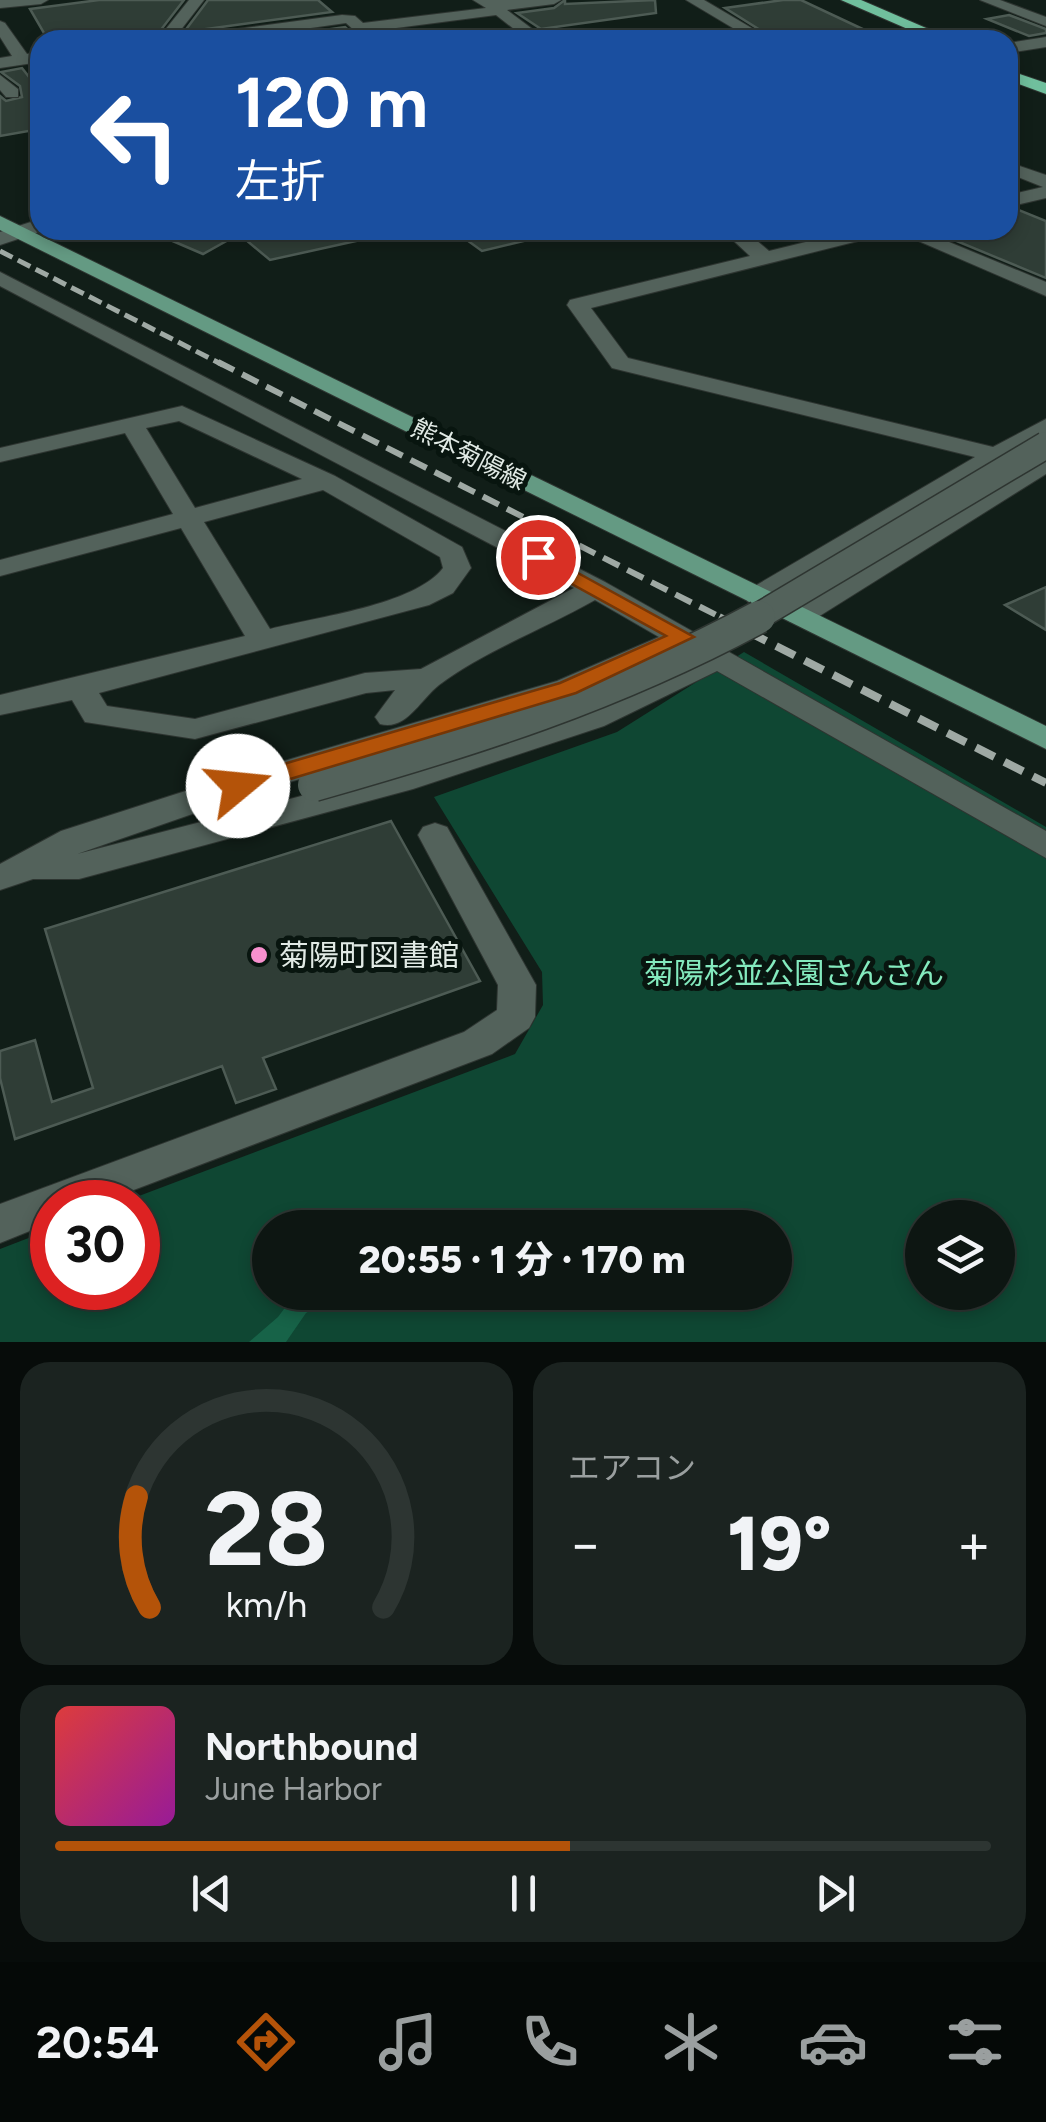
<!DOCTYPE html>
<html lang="ja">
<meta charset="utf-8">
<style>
body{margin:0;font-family:Figtree,"Noto Sans JP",sans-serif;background:#1b2320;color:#f1f3f6;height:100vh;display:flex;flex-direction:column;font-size:38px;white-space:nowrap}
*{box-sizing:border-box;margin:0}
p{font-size:32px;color:#9a9f9f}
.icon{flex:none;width:55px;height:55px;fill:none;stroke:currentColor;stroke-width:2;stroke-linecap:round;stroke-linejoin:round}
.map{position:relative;height:1342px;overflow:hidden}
.side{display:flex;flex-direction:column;gap:20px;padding:20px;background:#070c0a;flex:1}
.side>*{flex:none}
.hud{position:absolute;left:30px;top:30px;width:988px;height:210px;border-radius:30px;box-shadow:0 5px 15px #0003,0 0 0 2px #2d3532;background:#1a4fa0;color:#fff;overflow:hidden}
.controls{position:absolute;left:905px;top:1200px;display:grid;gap:20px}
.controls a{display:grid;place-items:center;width:110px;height:110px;border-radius:50%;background:#0d1612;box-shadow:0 5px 15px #0003,0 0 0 2px #2d3532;font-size:50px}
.speed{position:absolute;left:30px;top:1180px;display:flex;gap:20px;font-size:50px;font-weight:700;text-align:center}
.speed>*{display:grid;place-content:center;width:130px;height:130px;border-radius:50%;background:#0d1612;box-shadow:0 5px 15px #0003,0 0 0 2px #2d3532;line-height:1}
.speed .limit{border:15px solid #d22;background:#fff;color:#111}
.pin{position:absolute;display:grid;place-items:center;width:85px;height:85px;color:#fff;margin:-42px;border:5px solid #fff;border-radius:50%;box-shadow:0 2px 10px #0007}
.me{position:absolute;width:110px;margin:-55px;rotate:73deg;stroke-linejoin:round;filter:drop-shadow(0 0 8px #0008)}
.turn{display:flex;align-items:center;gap:35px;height:210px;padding:0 40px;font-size:45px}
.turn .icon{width:130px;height:130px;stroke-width:2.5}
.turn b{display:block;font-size:70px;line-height:85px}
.big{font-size:75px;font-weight:800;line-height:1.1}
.side .card{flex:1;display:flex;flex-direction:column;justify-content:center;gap:15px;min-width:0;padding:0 35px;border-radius:30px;background:#1b2320}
.side .dial{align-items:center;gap:0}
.dial svg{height:260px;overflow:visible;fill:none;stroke:#2d3532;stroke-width:7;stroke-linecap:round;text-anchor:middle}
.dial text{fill:#f1f3f6;stroke:none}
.song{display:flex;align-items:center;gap:30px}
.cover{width:120px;height:120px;border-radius:15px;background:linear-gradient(135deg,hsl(0 70% 55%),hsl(300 70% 35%))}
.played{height:10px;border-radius:5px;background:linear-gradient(90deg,#b45309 55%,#2d3532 55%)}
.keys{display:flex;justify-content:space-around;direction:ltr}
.heat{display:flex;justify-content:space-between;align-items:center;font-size:55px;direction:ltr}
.side .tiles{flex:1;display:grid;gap:20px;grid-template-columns:1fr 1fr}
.card:last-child{grid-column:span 2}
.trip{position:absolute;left:252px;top:1210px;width:540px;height:100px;border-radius:50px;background:#0d1612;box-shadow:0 5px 15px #0003,0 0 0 2px #2d3532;font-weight:800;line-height:100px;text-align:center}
.menu{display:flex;height:160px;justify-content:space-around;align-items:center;background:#050907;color:#9a9f9f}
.menu .icon{width:70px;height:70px}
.menu .active{color:#b45309}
.menu b{font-size:45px;color:#f1f3f6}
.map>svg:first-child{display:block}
</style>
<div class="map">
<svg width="1046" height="1342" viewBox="0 0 1046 1342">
<rect width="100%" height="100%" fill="#111e18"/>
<!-- green -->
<path fill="#0f4733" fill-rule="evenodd" d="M744,652L1046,827V1342H0V1249L52,1229V1288H138V1202H123L515,1054L543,1005L542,972L434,797L617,732ZM922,1218H998V1292H922ZM270,1228H775V1292H270Z"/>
<!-- water -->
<path fill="#176348" d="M296,1293H341L306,1313L286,1342H249L278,1317Z"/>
<!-- building -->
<path fill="#2f3d36" stroke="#4d5b54" stroke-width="2.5" d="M99,0H184L153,40H48L30,9Z
M208,0H318L332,12L192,31L178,40Z
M565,0V4L655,0L656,13L541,29L517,13L554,8Z
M783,0H801L886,40H776L725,8Z
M1009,15L1046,29V33L1029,36L987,19Z
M345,27L359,40H252Z
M22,68L40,91V129L0,136V96L6,101L22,97L20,86L1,72Z
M1016,209L1046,221V278L930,230H1008V210Z
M147,230H364L365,239L270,260L239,234L203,254Z
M453,230H535L536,238L482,251Z
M1046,587V630L1005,605Z
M391,821L480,981L263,1058L276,1089L236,1103L222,1066L15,1139L0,1078V1051L35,1040L52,1102L93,1088L45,929Z"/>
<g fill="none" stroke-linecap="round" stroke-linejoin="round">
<defs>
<path id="minor" d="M0,0H48L41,4L0,8Z
M189,0H204L173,40H157Z
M473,0H561L554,4L507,10L547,40L525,37L463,40L514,29L496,15L373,31L382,40H365L346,23L225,40H184L192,35L342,15L355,16L363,23L486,8Z
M686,0H704L772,40H753Z
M980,0H1000L1046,17V26Z
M0,21L5,23L27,54L40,52V62L0,68V58L12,56L0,37Z
M1046,37V47L1008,53V43Z
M0,75L18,89V97H6L0,90Z
M1008,162L1046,175V198L1008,207V195L1043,187L1008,173Z
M40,219V230H45L0,245V232Z
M722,230H744L769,251L855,230H889L886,234L591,308L628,358L993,447L1046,419V436L768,602H748L744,596L748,590L975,457L612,368L567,305L570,300L750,256Z
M893,230H920L1046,282V296Z
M0,272L605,582L1046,831V858L717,671L604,726L413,789L79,879H33L0,890V864L61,831L226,778L557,681L659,637L595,600C544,629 486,650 439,685C420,700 406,731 380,724L375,717L395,690L366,693L195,739L85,722L72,700L0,715V695L245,636L181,528L0,576V560L173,514L125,433L0,462V448L182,406L335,476L462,547L471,568L453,593L429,605L99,693L107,706L195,719L365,673L421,669L574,588L0,286ZM179,421L302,479L195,508L146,428ZM323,490L440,557L443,568C415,605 316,617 270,629L204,522ZM680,649L695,658L582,712L394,772L77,854L250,794L579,695Z
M1046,455V474L810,622H790L786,616L790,610Z
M435,823L447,827L536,985L535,1017L529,1028L492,1054L102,1202H52V1222L0,1243V1204L464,1032L497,1010L498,985L418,835L423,827Z"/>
<path id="major" d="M0,216L1046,726V749L0,230Z"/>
<path id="highway" d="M841,0H861L954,40H933Z
M1008,70L1046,83V94L1008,80Z"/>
</defs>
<!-- minor casing -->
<use href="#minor" stroke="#2e3531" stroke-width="2"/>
<!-- major casing -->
<use href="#major" stroke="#2e3531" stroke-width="2"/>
<!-- highway casing -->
<use href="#highway" stroke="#2e3531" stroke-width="2"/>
<!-- minor -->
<use href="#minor" fill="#53625b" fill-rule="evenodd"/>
<!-- major -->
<use href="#major" fill="#649a83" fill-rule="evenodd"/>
<!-- highway -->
<use href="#highway" fill="#70bf9d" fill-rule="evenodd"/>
<!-- rail-far2 -->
<path stroke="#9fa9a4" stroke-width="5" stroke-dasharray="14 6" stroke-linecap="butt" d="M0,251L223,365"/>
<!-- rail-far1 -->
<path stroke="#9fa9a4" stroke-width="6" stroke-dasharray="18 9" stroke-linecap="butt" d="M218,362L724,619"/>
<!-- rail -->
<path stroke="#9fa9a4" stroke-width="8" stroke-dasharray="21 11" stroke-linecap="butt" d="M719,617L1046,783"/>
<defs>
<path id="minor-bridge-far1" d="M754,619L1046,445"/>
<path id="minor-bridge" d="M314,785C473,740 612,696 759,617"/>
</defs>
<!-- minor-bridge-far1 casing -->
<use href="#minor-bridge-far1" stroke="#2e3531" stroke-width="29" stroke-linecap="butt"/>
<!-- minor-bridge casing -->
<use href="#minor-bridge" stroke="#2e3531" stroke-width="35" stroke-linecap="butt"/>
<!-- minor-bridge-far1 -->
<use href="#minor-bridge-far1" stroke="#53625b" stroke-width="26"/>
<!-- minor-bridge -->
<use href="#minor-bridge" stroke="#53625b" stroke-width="32"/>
</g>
<!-- route -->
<path fill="#b45309" stroke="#753606" stroke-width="2.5" d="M538,551L694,637L576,693L247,792H229L226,786L229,780L560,683L666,636L530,561L527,557Z"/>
<!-- markers -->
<circle fill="#f790ce" stroke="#08150f" stroke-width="4" cx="259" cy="955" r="10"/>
<g text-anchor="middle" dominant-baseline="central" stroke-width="10" stroke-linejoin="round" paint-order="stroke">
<!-- street labels -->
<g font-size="25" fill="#e1eae5" stroke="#08150f">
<text transform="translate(469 454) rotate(27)">熊本菊陽線</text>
</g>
<!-- near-poi labels -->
<g font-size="30" fill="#e1eae5" stroke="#08150f" text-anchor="start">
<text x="279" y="955">菊陽町図書館</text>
</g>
<!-- near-park labels -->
<g font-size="30" fill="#84eabe" stroke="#08150f">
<text x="794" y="973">菊陽杉並公園さんさん</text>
</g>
</g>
</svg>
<div class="controls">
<a><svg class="icon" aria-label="layers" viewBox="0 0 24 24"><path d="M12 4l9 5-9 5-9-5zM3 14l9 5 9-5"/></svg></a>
</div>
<div class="speed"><div class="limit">30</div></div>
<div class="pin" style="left:538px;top:557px;background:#d93025"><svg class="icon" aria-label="arrive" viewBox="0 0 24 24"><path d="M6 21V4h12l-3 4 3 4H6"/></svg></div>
<svg class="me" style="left:238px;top:786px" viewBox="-20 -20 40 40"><circle r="19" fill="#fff"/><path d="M0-13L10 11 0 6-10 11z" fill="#b45309"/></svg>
<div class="trip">20:55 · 1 分 · 170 m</div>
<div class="hud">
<div class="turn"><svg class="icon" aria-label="left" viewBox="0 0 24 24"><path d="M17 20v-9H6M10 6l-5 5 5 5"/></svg><div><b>120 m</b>左折</div></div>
</div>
</div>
<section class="side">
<div class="tiles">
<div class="card dial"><svg viewBox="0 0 100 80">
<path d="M14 69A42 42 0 1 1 86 69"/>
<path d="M14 69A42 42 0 0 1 10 35" stroke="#b45309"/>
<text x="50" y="56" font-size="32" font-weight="700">28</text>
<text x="50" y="72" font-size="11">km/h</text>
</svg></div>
<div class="card"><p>エアコン</p>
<div class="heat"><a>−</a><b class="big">19°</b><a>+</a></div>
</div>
<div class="card">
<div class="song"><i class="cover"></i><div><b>Northbound</b><p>June Harbor</p></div></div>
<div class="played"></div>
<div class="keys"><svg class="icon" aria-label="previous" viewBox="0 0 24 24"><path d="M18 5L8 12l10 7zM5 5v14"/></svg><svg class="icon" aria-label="pause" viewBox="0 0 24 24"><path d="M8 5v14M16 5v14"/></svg><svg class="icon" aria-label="next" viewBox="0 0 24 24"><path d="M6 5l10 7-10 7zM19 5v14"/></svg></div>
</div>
</div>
</section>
<nav class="menu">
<b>20:54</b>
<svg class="icon active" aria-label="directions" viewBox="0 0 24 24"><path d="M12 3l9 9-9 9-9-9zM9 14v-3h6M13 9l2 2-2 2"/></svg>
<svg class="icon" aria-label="music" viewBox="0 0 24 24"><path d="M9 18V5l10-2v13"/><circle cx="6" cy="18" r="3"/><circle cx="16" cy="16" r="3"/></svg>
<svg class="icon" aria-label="phone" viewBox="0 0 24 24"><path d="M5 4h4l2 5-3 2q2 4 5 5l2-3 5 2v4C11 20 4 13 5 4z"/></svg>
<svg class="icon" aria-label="climate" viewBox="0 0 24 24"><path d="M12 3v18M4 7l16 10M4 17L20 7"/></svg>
<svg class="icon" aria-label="car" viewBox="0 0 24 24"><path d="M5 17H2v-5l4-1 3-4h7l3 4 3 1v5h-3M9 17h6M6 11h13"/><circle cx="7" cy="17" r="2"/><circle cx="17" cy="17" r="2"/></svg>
<svg class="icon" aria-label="filters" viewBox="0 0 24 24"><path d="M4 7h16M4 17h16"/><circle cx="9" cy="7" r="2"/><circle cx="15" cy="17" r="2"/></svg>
</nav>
